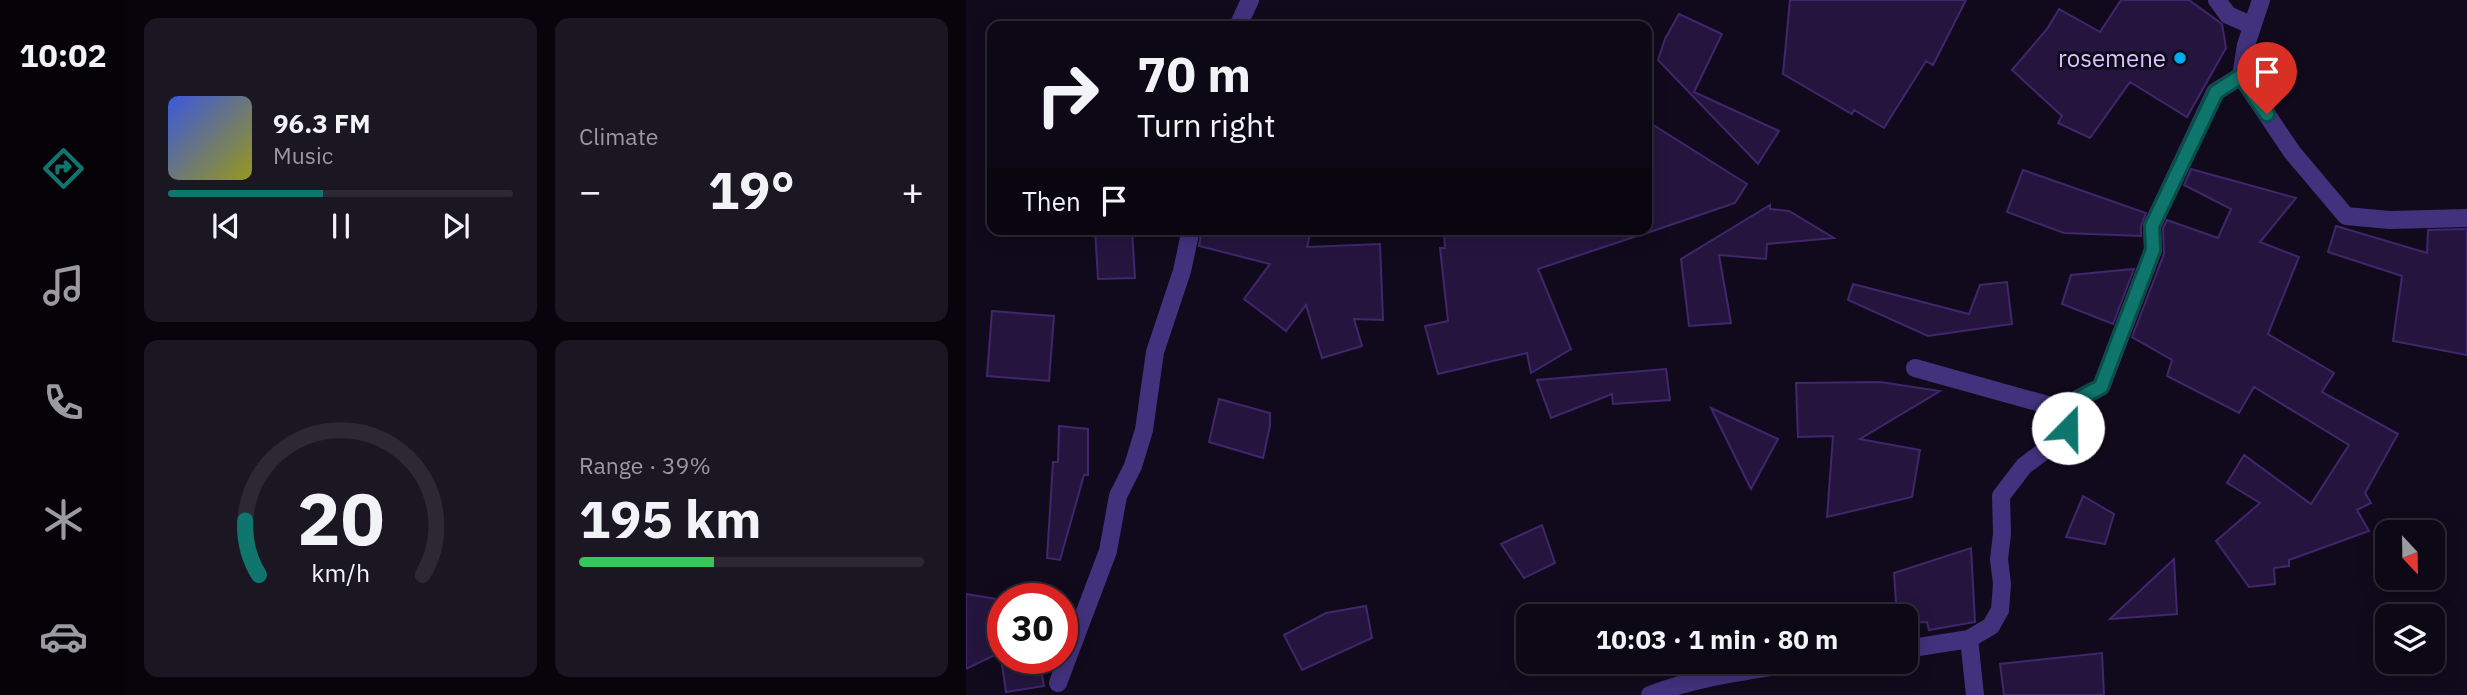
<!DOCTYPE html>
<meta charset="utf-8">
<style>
body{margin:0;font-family:"IBM Plex Sans",sans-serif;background:#1a1622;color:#f1f3f6;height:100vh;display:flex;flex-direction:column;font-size:26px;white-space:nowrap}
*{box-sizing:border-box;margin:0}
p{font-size:23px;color:#9a9aa0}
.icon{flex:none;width:38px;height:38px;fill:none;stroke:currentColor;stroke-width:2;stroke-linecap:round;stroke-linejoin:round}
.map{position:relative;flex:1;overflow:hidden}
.details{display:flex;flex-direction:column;gap:18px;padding:18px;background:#07040c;width:840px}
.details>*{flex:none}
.hud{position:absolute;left:21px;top:21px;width:665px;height:214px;border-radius:14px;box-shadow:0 4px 18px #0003,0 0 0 2px #2c2934;background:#0c0815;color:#f1f3f6;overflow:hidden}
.needle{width:46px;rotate:158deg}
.buttons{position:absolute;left:1409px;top:520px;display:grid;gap:14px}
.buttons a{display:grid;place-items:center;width:70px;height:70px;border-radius:14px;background:#0c0815;box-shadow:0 4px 18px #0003,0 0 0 2px #2c2934;font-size:35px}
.speed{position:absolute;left:21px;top:583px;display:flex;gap:14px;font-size:35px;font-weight:700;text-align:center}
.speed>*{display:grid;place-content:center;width:91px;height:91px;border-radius:50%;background:#0c0815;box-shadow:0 4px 18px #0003,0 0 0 2px #2c2934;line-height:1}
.speed .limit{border:10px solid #d22;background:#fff;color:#111}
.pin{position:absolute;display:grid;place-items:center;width:60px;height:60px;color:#fff;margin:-72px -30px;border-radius:50% 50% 50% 0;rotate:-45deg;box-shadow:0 0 7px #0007}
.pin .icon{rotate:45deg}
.me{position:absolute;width:77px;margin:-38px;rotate:22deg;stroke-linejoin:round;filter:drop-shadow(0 0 5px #0008)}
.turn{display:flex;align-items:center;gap:24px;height:147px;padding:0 35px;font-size:32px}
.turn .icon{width:91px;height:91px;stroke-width:2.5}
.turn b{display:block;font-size:49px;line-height:60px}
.then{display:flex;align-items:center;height:66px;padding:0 35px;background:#0003;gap:14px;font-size:26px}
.big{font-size:52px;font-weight:700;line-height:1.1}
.details .card{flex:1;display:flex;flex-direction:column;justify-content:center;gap:10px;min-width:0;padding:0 24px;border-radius:14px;background:#1a1622}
.details .dial{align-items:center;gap:0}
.dial svg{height:182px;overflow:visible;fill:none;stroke:#2c2934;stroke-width:7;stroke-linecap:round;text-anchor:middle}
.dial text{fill:#f1f3f6;stroke:none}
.song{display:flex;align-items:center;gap:21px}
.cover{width:84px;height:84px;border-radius:10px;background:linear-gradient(135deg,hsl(230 70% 55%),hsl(60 70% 35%))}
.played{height:7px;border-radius:4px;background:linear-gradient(90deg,#0f766e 45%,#2c2934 45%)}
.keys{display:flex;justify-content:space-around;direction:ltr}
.heat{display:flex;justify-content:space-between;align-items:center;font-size:38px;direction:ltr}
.charge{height:10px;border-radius:5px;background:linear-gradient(90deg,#34c759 39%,#2c2934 0)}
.details .tiles{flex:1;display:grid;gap:18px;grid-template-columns:repeat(2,1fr)}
.trip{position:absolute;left:550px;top:604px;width:402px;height:70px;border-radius:14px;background:#0c0815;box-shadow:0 4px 18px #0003,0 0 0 2px #2c2934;font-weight:700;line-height:70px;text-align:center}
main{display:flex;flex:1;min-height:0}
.tabs{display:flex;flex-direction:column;width:126px;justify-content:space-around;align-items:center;background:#050308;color:#9a9aa0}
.tabs .icon{width:49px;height:49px}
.tabs .active{color:#0f766e}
.tabs b{font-size:32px;color:#f1f3f6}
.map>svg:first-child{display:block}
</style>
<main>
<nav class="tabs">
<b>10:02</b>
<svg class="icon active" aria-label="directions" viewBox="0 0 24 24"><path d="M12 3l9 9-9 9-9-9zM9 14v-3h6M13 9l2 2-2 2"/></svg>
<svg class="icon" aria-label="music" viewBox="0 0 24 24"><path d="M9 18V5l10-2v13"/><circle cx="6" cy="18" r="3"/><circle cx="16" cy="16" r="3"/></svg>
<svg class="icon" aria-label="phone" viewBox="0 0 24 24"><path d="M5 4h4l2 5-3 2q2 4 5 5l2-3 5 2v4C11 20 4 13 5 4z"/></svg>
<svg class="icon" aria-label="climate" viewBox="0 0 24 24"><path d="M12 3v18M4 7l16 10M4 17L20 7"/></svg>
<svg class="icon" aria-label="car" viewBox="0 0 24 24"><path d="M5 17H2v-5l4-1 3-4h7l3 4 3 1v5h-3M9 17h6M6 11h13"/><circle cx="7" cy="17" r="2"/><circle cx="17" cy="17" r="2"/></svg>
</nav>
<section class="details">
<div class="tiles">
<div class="card">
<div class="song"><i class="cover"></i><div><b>96.3 FM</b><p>Music</p></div></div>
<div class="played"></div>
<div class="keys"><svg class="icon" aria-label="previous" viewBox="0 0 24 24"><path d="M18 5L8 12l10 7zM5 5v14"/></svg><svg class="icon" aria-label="pause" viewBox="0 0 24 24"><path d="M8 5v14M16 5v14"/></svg><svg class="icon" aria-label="next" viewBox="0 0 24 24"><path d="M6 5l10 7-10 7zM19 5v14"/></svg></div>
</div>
<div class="card"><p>Climate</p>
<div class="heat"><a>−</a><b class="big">19°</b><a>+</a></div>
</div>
<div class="card dial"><svg viewBox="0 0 100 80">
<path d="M14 69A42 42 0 1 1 86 69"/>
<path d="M14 69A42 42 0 0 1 8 45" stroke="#0f766e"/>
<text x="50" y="56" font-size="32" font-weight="700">20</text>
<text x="50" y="72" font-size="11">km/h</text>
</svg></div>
<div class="card"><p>Range · 39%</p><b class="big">195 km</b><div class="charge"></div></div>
</div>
</section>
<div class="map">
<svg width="1501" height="695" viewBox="0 0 1501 695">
<rect width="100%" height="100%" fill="#100a1c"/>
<!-- building -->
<path fill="#25153e" stroke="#40266c" stroke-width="2" d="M824,0H1000L967,65L960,61L918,128L888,110L886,114L817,74Z
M1155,0H1223L1256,24L1260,48L1221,117L1164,82L1124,138L1092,123L1096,116L1046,70L1081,29L1093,9L1134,32Z
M713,14L756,34L728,92L813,131L792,164L692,60L699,39Z
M681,121L781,184L769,203L681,233Z
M1225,169L1330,198L1294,242L1333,257L1302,334L1368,373L1356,392L1432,434L1399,493L1405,503L1391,510L1403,531L1323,560V566L1308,568L1309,584L1283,587L1250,541L1294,503L1261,483L1278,455L1345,504L1383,445L1288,387L1273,413L1201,376L1206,360L1166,337L1198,254L1197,228L1201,220L1252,238L1265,209L1218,185Z
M1057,170L1180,213L1175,226V236L1098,233L1041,212Z
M804,205V209L823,211L868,238L801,244L800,259L753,255L765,323L723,326L715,259Z
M1370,226L1461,253L1462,230L1501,229V355L1427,341L1436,276L1362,252Z
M129,229H166L169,278L132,279Z
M236,229H345L341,247L414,244L417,320L388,319L396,346L356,358L340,305L320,331L278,299L304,264L233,246Z
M478,229H673L674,235L572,269L605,349L565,373L561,353L472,374L459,326L482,321L474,248H479Z
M1168,269L1147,324L1096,304L1105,275Z
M1041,282L1046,324L962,336L882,300L887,284L1003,314L1014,285Z
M26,311L88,316L83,381L21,376Z
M700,369L704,400L647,404L646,394L585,418L571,380Z
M914,382L974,391L894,439L954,450L946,497L861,517L867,436L832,437L830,383Z
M253,399L304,413V426L297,458L243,442Z
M745,408L812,439L785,489Z
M93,426L122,429V475H118L94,560L81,558L87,462H92Z
M1117,496L1148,514L1139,544L1100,537Z
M576,525L589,563L558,578L535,544Z
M1005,548L1009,622L963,630L961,622L940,623V616H931L928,573Z
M1208,559L1211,614L1144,619Z
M0,594L37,600V651L0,669Z
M400,606L406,638L336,670L318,635L360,613Z
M1136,653L1138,695H1038L1034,664Z
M35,658H73L78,686L40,692Z"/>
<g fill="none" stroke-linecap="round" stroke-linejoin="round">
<!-- minor -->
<path stroke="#42327e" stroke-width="18" d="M1251,0L1262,15L1285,25
M272,26L284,0
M1275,76L1326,152L1380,216L1424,220L1501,218
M1275,76L1280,45L1295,0
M949,368L1103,411
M940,649L1003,639
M92,683L142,551L152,496L167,466L178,430L189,352L216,271L225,229
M684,695C733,676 787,670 838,662
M1009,695L1003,639L1025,626L1034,610L1036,584L1033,559L1036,534L1035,496L1058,466L1097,437L1102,428L1103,411L1113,398L1135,387L1187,250L1186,226L1249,92L1275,76"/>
</g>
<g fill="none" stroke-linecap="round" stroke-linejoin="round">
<defs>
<path id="route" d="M1102,428C1104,401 1111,399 1135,387L1187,250L1186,226L1250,92L1275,76L1301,114"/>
</defs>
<!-- route casing -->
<use href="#route" stroke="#0a4d48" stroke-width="18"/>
<!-- route -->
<use href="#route" stroke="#0f766e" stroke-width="12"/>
</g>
<!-- markers -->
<circle fill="#00aef0" stroke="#100a1c" stroke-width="2.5" cx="1214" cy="58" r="7"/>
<g text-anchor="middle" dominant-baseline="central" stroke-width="6" stroke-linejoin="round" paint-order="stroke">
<!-- poi labels -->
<g font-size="24" fill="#d6c5ff" stroke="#100a1c" text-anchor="end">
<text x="1200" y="58">rosemene</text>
</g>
</g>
</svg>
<div class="buttons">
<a><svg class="needle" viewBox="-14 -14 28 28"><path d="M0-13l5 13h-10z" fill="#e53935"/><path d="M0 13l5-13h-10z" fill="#9a9aa0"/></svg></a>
<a><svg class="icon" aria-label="layers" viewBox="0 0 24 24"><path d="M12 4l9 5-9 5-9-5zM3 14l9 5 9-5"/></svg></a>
</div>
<div class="speed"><div class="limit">30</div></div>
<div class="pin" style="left:1301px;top:114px;background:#d93025"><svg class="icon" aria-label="arrive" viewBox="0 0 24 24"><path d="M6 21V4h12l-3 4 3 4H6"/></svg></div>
<svg class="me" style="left:1102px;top:428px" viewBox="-20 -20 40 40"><circle r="19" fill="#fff"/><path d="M0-13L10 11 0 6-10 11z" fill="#0f766e"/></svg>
<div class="trip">10:03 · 1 min · 80 m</div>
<div class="hud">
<div class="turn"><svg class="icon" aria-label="right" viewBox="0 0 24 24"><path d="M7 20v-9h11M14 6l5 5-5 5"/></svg><div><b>70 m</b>Turn right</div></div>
<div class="then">Then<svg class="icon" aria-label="arrive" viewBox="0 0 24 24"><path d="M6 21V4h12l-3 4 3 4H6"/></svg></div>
</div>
</div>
</main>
